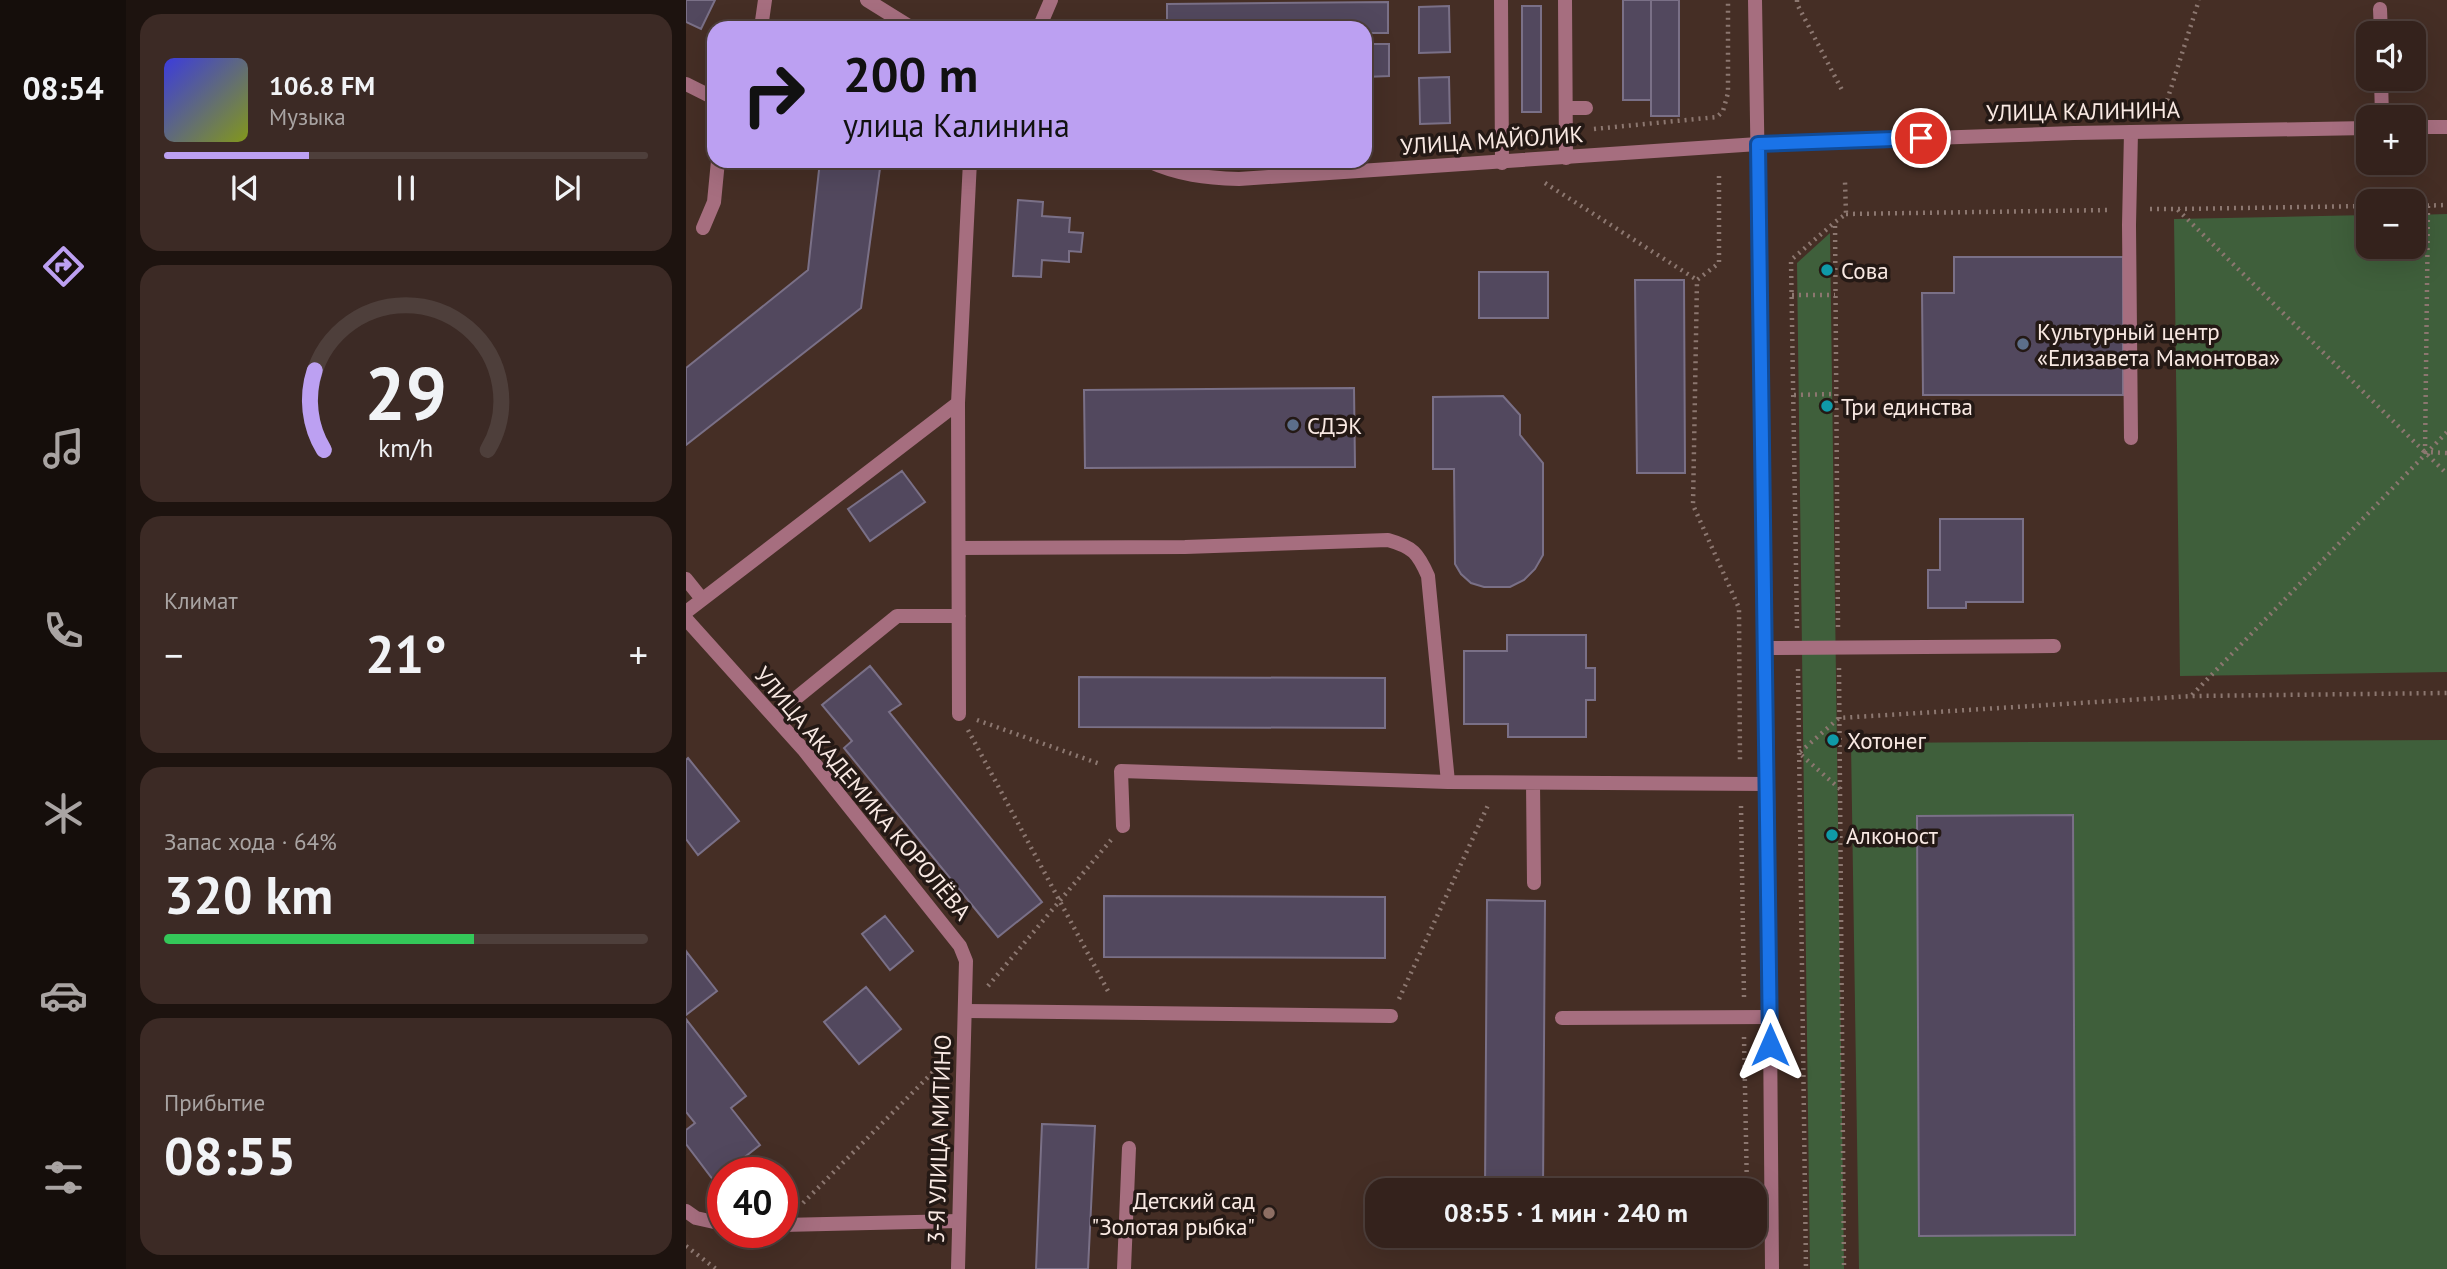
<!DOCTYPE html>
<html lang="ru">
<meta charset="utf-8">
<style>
body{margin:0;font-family:"PT Sans",sans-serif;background:#3c2a25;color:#f1f3f6;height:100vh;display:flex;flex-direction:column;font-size:26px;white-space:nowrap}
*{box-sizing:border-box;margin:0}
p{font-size:23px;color:#a9a4a3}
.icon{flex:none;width:38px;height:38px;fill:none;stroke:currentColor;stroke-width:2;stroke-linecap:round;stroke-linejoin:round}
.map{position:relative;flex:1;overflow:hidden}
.side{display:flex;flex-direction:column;gap:14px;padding:14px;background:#1d130f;width:560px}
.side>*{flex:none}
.hud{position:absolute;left:21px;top:21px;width:665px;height:147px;border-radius:21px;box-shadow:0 7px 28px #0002,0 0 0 2px #4e3f3b;background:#bca0f2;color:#111;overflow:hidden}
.fabs{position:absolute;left:1670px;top:21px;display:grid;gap:14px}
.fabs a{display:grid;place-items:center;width:70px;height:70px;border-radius:14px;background:#34221c;box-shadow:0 7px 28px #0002,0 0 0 2px #4e3f3b;font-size:35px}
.speed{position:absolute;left:21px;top:1157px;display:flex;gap:14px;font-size:35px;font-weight:700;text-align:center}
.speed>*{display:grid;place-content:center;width:91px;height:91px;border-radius:50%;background:#34221c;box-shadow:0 7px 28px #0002,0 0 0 2px #4e3f3b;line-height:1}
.speed .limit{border:10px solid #d22;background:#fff;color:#111}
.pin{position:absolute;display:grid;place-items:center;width:60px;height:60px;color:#fff;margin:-30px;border:4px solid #fff;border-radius:50%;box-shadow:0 2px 7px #0007}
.me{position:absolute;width:77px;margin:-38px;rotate:0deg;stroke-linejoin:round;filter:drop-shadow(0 0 5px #0008)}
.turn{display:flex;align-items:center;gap:24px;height:147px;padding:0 21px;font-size:32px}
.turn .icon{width:91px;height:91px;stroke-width:2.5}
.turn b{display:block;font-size:49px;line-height:60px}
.big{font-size:52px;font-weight:700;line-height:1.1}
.side .widget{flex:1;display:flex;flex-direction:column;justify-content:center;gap:10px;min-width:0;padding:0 24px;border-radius:21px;background:#3c2a25}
.side .dial{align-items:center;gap:0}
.dial svg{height:182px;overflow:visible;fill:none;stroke:#4e3f3b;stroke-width:7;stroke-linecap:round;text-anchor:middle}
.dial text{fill:#f1f3f6;stroke:none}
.song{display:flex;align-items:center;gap:21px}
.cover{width:84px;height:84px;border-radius:10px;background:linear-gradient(135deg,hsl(240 70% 55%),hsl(70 70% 35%))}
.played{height:7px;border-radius:4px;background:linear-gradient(90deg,#bca0f2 30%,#4e3f3b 30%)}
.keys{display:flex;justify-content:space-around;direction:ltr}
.heat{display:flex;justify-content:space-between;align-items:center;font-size:38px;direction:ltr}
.charge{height:10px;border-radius:5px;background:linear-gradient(90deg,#34c759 64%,#4e3f3b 0)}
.trip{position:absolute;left:679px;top:1178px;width:402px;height:70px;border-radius:21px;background:#34221c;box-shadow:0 7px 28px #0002,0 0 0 2px #4e3f3b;font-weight:700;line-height:70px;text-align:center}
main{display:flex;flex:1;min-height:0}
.menu{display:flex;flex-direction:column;width:126px;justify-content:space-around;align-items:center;background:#150e0b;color:#a9a4a3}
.menu .icon{width:49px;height:49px}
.menu .active{color:#bca0f2}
.menu b{font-size:32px;color:#f1f3f6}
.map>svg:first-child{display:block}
</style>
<main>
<nav class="menu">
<b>08:54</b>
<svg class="icon active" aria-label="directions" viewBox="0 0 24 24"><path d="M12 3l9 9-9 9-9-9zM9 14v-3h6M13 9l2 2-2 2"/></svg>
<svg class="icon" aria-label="music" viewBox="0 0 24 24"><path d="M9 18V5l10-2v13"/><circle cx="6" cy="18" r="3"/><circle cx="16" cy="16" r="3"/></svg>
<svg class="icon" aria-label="phone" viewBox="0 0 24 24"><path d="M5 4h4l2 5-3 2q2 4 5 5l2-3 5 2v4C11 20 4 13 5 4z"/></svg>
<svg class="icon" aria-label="climate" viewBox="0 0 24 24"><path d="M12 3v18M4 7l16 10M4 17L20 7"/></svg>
<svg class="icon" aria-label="car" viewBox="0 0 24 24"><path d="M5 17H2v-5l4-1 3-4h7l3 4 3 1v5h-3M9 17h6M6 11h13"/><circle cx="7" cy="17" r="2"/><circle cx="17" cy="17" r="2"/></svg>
<svg class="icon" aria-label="filters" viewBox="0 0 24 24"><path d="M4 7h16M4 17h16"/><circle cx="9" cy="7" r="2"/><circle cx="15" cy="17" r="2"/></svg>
</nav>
<section class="side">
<div class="widget">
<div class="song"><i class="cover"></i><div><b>106.8 FM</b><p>Музыка</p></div></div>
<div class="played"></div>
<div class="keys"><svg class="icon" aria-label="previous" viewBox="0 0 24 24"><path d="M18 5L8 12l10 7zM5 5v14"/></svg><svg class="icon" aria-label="pause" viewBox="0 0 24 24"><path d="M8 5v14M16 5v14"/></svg><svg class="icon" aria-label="next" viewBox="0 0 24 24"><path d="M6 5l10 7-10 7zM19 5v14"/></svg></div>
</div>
<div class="widget dial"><svg viewBox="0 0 100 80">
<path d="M14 69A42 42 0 1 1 86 69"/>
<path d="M14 69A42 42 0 0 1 10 34" stroke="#bca0f2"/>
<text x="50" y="56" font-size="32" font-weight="700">29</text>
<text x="50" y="72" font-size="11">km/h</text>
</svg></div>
<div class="widget"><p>Климат</p>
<div class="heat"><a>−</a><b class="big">21°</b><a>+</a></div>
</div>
<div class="widget"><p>Запас хода · 64%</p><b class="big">320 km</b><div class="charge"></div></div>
<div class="widget"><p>Прибытие</p><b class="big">08:55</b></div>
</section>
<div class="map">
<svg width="1761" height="1269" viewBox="0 0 1761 1269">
<rect width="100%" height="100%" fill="#452e25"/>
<!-- green -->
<path fill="#3f5f3b" d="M1761,214V672L1494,676L1488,219L1682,215V247H1727V215Z
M1144,233L1158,1269H1124L1111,263Z
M1761,740V1269H1173L1165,743Z"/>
<!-- building -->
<path fill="#52485e" stroke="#7a7087" stroke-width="2" d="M0,0H29L15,29L0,22Z
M937,0H965V100H937Z
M965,0H993V116H965Z
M702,2V33H679V28H481V4Z
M763,6L764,52L733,53V7Z
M836,6H855V112H836Z
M679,44H703V76L679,77Z
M763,77L764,123L734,124L733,78Z
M134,161H195L175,308L0,445V368L122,270Z
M332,200L357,202L356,216L384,218L383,232L397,233L395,252L383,251V262L356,260L355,277L327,276Z
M1268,257H1437V395H1237L1236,293H1268Z
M793,272H862V318H793Z
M949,280H998L999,473H951Z
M668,388L669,467L399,468L398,390Z
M817,396L834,415V435L857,463V555L849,569L838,580L824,587H798L785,583L775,574L769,564L768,469H747V397Z
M216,471L239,502L184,541L162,509Z
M1254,519H1337V602H1280V608H1242V570H1254Z
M821,635H900V668H909V700H900V737H822V724H778V651H821Z
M184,666L215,704L203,712L356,902L312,937L158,748L166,741L136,705Z
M393,677L699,678V728L393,727Z
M2,758L53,821L12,855L0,839V760Z
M1387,815L1389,1235L1233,1236L1231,816Z
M418,896L699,897V958L418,957Z
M801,900L859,901L857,1190H799Z
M199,916L227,951L204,970L176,934Z
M0,951L31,991L0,1015Z
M180,987L215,1029L173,1064L138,1022Z
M0,1019L60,1096L45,1108L74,1145L28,1181L0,1144V1130L9,1123L0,1112Z
M356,1124L409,1126L402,1269H350Z
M798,1236H856V1242L798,1241Z"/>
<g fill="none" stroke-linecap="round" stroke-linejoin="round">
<!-- path -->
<path stroke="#8c7770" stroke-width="4.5" stroke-dasharray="2 5" stroke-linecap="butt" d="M1111,0V4L1157,92
M1479,107L1513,0
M908,129L1031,117L1037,111L1042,93V0
M838,134L861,133
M1033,176V263L1011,280L1007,505L1053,608L1054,762
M859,183L1011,280
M1727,206L1761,205
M1742,206L1739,452L1761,453
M1464,209H1491L1761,474
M1492,209L1682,206
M1160,214L1424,210
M1106,295H1149
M1108,395L1150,394
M1152,627L1149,222L1160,214L1159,182
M1111,628L1105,260L1148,223
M1153,668L1158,1269
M1112,669L1120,1269
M1506,695L1761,432
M291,720L414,764
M282,730L422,991
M1154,789L1113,753L1153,718L1506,696L1761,693
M1055,806L1058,997
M302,986L425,840
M713,999L803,803
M1058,1037L1061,1190
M117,1203L256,1063
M0,1246L30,1269"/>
<!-- service -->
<path stroke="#a66e7f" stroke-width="14" d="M815,0L816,163
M879,0L880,158
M1694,9L1695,33
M75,28L79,0
M353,28L365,0
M1695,79L1696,117
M0,84L28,98
M880,108H900
M1445,132L1443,225L1445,438
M17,228L28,202L32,161
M273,548L499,547L702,540C727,547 732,553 742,576L762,782L1082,784
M0,579L16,599
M0,612L272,403
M1079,648L1368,646
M273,714L272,403L284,161
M88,716L211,616H273
M847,783L848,883
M437,826L435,771L762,782
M280,1011L705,1016
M876,1018L1084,1017
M0,1211L10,1218L37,1224
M96,1225L273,1221
M438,1269L443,1148"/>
<!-- minor -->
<path stroke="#a66e7f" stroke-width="14" d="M181,0L226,28
M462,161C492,175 520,178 553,179L1072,144
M0,619L117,749L274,946L280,961L272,1269"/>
<!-- tertiary -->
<path stroke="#a66e7f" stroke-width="14" d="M1069,0L1082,784L1086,1269
M1727,127H1761
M1072,144L1388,133L1682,128"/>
</g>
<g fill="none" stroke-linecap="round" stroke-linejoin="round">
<defs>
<path id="route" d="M1084,1045L1072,144L1235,138"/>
</defs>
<!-- route casing -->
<use href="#route" stroke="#114b97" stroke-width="18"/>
<!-- route -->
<use href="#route" stroke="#1a73e8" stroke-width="12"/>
</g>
<!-- markers -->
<g fill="#0f9aa8" stroke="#241915" stroke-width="2.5">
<circle cx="1141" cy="270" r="7"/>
<circle cx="1141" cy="406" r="7"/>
<circle cx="1147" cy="740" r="7"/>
<circle cx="1146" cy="835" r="7"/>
</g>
<g fill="#5c6f8a" stroke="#241915" stroke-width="2.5">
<circle cx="1337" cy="344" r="7"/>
<circle cx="607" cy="425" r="7"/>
</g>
<circle fill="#8d6e63" stroke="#241915" stroke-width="2.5" cx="583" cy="1213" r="7"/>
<g text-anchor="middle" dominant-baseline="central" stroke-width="7" stroke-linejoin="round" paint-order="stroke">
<!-- street labels -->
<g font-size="23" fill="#f9e9e3" stroke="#241915">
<text transform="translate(1397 111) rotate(-1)">УЛИЦА КАЛИНИНА</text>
<text transform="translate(806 140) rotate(-4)">УЛИЦА МАЙОЛИК</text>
<text transform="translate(177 793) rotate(50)">УЛИЦА АКАДЕМИКА КОРОЛЁВА</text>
<text transform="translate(253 1139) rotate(-88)">3-Я УЛИЦА МИТИНО</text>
</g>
<!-- poi labels -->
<g font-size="23" fill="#f9e9e3" stroke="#241915" text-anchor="start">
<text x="1155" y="270">Сова</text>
<text x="1351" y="331">Культурный центр<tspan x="1351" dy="26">«Елизавета Мамонтова»</tspan></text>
<text x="1155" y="406">Три единства</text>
<text x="621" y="425">СДЭК</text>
<text x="1161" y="740">Хотонег</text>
<text x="1160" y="835">Алконост</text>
<text x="569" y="1200" text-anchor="end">Детский сад<tspan x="569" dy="26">"Золотая рыбка"</tspan></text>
</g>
</g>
</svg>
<div class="fabs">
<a><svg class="icon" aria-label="sound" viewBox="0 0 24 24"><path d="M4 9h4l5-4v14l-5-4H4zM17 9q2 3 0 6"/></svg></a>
<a>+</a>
<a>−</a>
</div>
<div class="speed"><div class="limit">40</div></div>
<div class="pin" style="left:1235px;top:138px;background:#d93025"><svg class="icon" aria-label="arrive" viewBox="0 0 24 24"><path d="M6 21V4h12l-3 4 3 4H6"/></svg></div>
<svg class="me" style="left:1084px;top:1045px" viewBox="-20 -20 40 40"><path d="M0-17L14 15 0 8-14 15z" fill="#1a73e8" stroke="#fff" stroke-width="4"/></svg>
<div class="trip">08:55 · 1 мин · 240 m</div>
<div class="hud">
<div class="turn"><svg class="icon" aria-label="right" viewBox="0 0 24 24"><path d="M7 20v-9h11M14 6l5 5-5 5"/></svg><div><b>200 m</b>улица Калинина</div></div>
</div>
</div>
</main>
